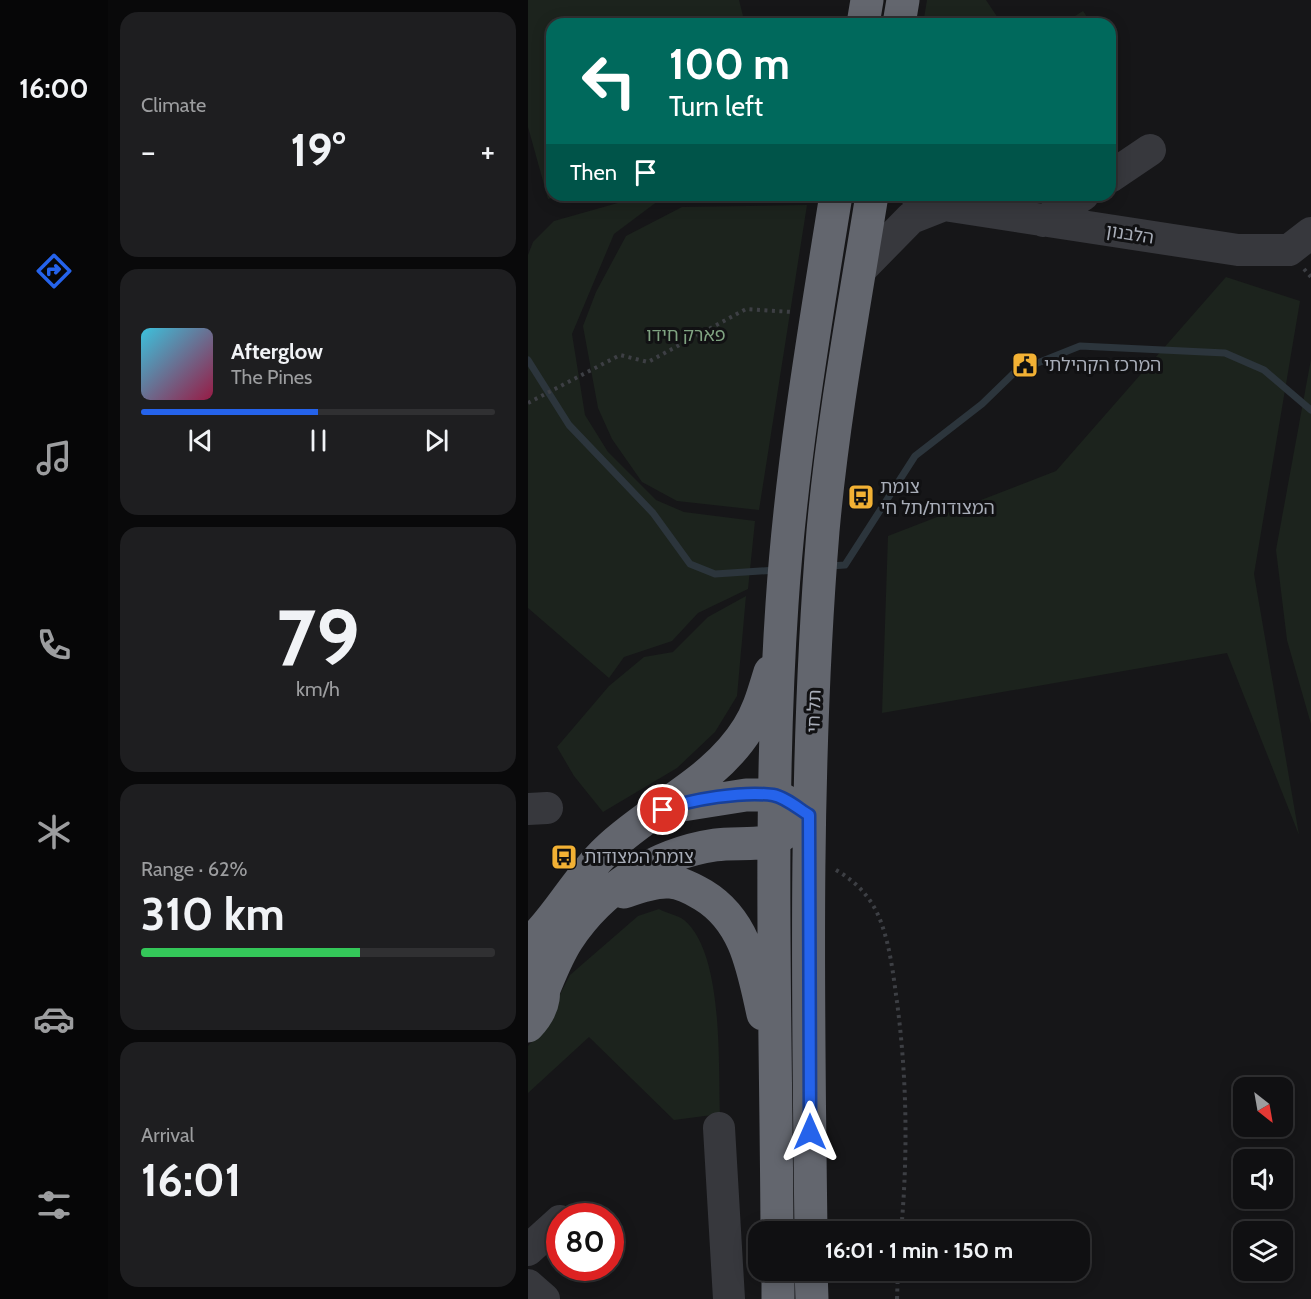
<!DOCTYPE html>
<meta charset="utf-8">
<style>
body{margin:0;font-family:Cabin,"Noto Sans Hebrew",sans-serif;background:#1e1e20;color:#f1f3f6;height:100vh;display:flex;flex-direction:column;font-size:22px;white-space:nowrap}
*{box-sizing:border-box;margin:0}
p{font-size:20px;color:#9c9d9f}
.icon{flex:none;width:33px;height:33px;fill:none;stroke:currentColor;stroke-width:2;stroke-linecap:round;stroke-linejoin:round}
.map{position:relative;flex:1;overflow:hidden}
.drawer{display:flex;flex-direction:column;gap:12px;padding:12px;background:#09090a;width:420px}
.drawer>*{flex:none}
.banner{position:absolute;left:18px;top:18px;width:570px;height:183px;border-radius:18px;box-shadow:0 3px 15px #0003,0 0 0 2px #303032;background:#00695c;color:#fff;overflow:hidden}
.needle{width:39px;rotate:149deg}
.controls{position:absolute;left:705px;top:1077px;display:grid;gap:12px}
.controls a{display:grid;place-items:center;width:60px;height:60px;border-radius:12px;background:#101012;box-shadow:0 3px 15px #0003,0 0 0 2px #303032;font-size:30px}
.speed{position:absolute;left:18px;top:1203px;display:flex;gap:12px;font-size:30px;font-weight:700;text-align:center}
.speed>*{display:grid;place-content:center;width:78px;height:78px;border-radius:50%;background:#101012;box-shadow:0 3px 15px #0003,0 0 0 2px #303032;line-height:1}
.speed .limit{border:9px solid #d22;background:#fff;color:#111}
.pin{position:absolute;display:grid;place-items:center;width:51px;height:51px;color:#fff;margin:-26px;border:3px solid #fff;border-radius:50%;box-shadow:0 2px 6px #0007}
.me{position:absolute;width:66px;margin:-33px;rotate:0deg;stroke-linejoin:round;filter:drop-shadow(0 0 4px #0008)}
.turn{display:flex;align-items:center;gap:21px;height:126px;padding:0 24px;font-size:27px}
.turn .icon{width:78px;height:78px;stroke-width:2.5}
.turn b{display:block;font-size:42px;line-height:51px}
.then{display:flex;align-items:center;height:57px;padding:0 24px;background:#0003;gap:12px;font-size:22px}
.big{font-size:45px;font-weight:700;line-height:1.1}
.drawer .widget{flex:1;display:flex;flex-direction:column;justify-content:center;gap:9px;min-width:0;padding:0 21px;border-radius:18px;background:#1e1e20}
.drawer .dial{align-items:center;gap:0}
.dial b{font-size:78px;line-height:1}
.song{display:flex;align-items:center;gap:18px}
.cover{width:72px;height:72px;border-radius:9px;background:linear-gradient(135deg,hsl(190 70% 55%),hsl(340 70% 35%))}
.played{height:6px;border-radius:3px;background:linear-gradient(90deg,#2563eb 50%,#303032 50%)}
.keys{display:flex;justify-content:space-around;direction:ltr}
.heat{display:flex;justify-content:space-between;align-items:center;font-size:33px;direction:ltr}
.charge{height:9px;border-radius:4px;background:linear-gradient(90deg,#34c759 62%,#303032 0)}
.trip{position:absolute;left:220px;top:1221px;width:342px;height:60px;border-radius:18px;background:#101012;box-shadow:0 3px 15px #0003,0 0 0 2px #303032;font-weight:700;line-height:60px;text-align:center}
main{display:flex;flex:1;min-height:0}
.menu{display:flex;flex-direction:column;width:108px;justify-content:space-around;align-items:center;background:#060607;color:#9c9d9f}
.menu .icon{width:42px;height:42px}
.menu .selected{color:#2563eb}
.menu b{font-size:27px;color:#f1f3f6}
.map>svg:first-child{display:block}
</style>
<main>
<nav class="menu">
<b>16:00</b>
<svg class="icon selected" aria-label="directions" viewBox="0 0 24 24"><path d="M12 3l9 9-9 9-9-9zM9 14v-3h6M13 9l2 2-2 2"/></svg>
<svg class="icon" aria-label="music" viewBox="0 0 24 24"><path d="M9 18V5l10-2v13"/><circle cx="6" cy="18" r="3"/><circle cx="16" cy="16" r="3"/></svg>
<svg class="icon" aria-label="phone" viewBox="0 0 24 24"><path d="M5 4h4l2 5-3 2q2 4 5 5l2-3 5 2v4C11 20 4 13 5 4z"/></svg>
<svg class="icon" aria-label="climate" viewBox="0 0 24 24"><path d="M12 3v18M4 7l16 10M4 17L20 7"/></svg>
<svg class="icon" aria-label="car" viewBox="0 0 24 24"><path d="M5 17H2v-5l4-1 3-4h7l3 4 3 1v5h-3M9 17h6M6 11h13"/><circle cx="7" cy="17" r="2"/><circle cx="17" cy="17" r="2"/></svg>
<svg class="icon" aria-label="filters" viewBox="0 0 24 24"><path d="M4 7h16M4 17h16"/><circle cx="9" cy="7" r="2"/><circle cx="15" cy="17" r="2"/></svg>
</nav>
<section class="drawer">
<div class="widget"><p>Climate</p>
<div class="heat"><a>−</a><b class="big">19°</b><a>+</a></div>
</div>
<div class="widget">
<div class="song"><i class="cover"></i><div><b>Afterglow</b><p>The Pines</p></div></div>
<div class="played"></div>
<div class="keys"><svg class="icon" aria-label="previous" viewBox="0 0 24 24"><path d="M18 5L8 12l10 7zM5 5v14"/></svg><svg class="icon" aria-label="pause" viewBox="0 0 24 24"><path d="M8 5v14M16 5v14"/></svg><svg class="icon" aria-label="next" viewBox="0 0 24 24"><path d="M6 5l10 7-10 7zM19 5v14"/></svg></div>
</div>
<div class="widget dial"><b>79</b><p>km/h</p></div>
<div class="widget"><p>Range · 62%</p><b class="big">310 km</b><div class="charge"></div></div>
<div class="widget"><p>Arrival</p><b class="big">16:01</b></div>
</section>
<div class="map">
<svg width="783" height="1299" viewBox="0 0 783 1299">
<rect width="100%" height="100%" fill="#161618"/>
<!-- green -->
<path fill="#1c231d" d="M0,0H211L217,24H24V195H35L20,199L0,127Z
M399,0H458L474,24H395Z
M555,11L564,24H534Z
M118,195H138L86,234L44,334L57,415L80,452L128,500L156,512L227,521L220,589L170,613L144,641L96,657L81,678L0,608V255L5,242L26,221Z
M279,205L231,510L149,501L114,482L84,439L70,408L55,326L68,292L98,236L154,207Z
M698,277L772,301L726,574L771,835L699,653L354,713L360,536L528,471Z
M783,359V724L759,640L748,550Z
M218,596L209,696L187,732L149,768L75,812L46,776L29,747L81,686L116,657L145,652L180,617Z
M131,909C138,913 150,915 156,920C196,953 190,1065 192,1114L146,1120L61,1037L0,1093V1046L12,1033L42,975L110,916Z"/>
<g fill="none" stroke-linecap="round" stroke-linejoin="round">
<!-- stream -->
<path stroke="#2c353c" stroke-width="7" d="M0,360L41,425L125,513L162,564L187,574L249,570
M302,566L317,565L387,456L454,404L487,372L552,346L697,353L736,370L783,410"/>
<!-- path -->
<path stroke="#3d3f44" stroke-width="4" stroke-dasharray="3 4.5" stroke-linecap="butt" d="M776,269L783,277
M0,403L92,355L120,362L218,309L264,312
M308,870C327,881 342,896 351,917C362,944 365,973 369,1002C379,1078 380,1155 373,1232
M369,1299L370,1270"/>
<!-- minor -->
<path stroke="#37383d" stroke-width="32" d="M582,177L622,150
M388,195L416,205L710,250H761L783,233
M516,221L555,195
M332,270L383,218L416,205
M0,809L19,808
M191,1128L201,1299
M0,1250L32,1221
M0,1285L16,1299"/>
<!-- highway -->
<path stroke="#63666e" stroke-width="33" d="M335,24L339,0
M371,24L375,0
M142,807L218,795H247L267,807
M96,892C110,887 126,881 141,882C152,882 165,889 175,895C218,921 225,969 235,1014
M0,945C30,917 49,878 79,850C125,806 186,783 220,728C231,711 236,691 242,672
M16,989C23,972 30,954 40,939C73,889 127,854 187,845C205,842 229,846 246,840C253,837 260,830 265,826
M0,1026C16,1009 23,988 4,970
M249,1232C248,1023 240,813 254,604C263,467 286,331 308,195
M283,1232C280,998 276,764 295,531C305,419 326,307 344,195
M250,1270V1299
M283,1270L284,1299"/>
</g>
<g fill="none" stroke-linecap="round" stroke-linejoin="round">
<defs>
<path id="route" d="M135,810C163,799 215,791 245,795C257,797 271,809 281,815L282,1132"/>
</defs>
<!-- route casing -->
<use href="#route" stroke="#184099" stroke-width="15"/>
<!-- route -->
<use href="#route" stroke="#2563eb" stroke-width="10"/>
</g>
<!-- icons -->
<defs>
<symbol id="civic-square" viewBox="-11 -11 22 22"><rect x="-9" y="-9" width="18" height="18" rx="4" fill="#f2b134" stroke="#111113"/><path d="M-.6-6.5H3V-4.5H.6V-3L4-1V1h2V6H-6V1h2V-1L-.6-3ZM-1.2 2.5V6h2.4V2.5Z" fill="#111"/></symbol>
<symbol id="bus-square" viewBox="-11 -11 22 22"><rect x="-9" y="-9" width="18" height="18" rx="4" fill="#f2b134" stroke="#111113"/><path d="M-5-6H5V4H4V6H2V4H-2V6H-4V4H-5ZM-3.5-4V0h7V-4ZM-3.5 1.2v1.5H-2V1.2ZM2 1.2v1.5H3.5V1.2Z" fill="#111"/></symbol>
</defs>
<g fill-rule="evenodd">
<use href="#civic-square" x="482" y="350" width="30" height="30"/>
<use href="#bus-square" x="318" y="482" width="30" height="30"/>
<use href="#bus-square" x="21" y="842" width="30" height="30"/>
</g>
<g text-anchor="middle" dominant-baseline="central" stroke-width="6" stroke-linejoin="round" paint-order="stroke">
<!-- street labels -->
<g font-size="18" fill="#a8adb8" stroke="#111113">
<text transform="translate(602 234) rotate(9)">הלבנון</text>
<text transform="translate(286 711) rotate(-88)">תל חי</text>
</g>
<!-- park labels -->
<g font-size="18" fill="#7fa381" stroke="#111113">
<text x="158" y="335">פארק חידו</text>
</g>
<!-- poi labels -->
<g font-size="18" fill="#a8adb8" stroke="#111113" text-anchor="start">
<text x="516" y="365">המרכז הקהילתי</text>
<text x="352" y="487">צומת<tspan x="352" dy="21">המצודות/תל חי</tspan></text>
<text x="56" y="857">צומת המצודות</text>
</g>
</g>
</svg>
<div class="controls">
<a><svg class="needle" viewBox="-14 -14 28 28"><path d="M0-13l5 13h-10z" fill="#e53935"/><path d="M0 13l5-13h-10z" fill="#9c9d9f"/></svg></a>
<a><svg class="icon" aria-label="sound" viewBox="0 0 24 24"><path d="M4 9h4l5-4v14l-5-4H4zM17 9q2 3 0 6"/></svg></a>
<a><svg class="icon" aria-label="layers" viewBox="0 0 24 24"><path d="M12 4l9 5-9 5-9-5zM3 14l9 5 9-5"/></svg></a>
</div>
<div class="speed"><div class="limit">80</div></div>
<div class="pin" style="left:135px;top:810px;background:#d93025"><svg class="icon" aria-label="arrive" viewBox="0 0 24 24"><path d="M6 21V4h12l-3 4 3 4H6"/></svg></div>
<svg class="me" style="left:282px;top:1132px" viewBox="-20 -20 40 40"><path d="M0-17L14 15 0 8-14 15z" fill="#2563eb" stroke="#fff" stroke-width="4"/></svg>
<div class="trip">16:01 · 1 min · 150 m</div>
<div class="banner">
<div class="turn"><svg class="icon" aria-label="left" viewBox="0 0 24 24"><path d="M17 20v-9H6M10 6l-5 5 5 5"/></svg><div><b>100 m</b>Turn left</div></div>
<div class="then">Then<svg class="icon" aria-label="arrive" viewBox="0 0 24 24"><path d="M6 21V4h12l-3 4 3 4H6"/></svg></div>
</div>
</div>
</main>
